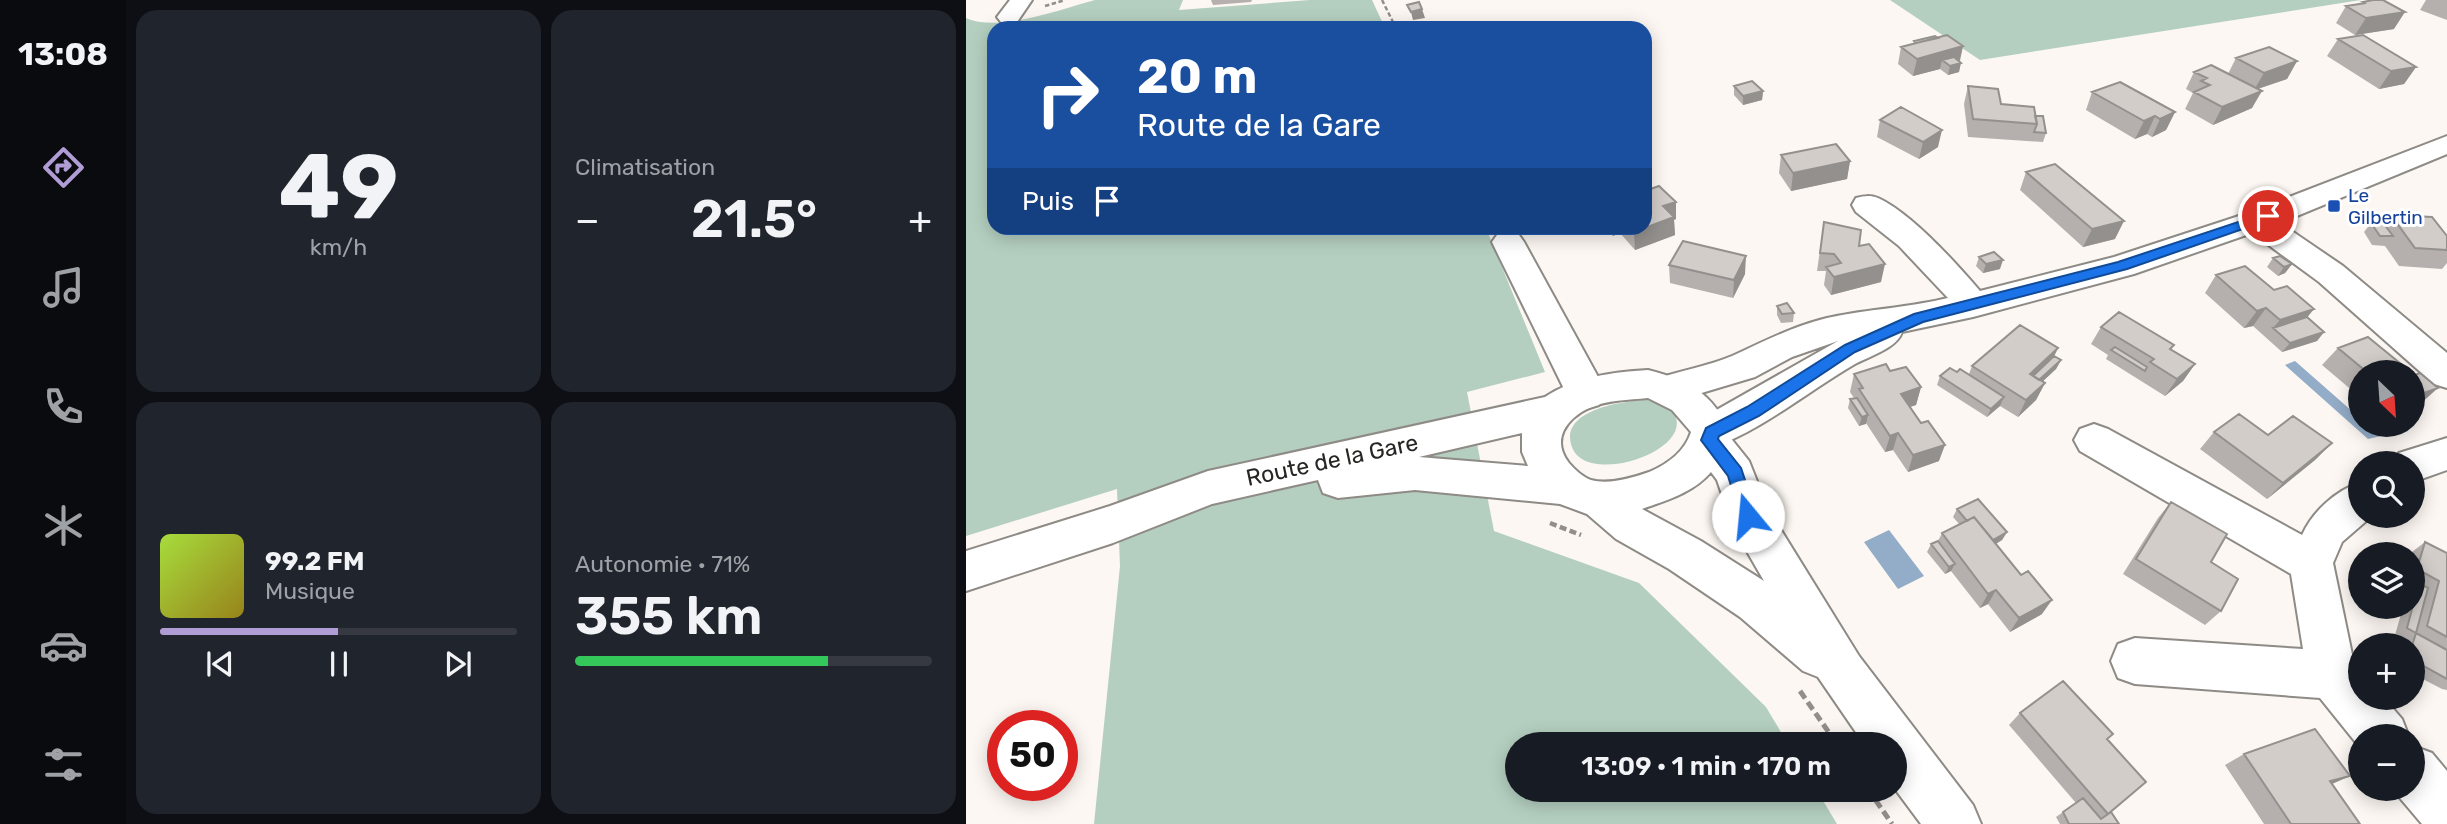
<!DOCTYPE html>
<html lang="fr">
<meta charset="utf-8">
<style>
body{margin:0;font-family:Rubik,sans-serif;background:#20242c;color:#f1f3f6;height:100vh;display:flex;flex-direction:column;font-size:26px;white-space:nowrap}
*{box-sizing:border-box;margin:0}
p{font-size:23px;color:#9ea1a6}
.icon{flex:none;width:38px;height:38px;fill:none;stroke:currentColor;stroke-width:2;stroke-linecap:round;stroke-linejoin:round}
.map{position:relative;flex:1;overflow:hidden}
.details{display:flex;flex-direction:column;gap:10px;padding:10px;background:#0d0f14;width:840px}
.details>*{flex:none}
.banner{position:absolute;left:21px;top:21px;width:665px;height:214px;border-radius:21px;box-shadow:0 4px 18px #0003;background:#1a4fa0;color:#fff;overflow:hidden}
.needle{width:46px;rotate:155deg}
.buttons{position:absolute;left:1382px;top:360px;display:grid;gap:14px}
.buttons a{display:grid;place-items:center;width:77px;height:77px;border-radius:50%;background:#171b24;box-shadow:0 4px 18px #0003;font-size:35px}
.speed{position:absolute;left:21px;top:710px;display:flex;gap:14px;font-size:35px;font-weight:700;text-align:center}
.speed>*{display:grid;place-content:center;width:91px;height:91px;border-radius:50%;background:#171b24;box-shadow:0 4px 18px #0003;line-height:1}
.speed .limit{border:10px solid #d22;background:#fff;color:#111}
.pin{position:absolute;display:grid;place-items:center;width:60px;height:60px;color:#fff;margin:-30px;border:4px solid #fff;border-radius:50%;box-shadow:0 2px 7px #0007}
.me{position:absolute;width:77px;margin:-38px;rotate:343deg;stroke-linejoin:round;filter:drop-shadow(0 0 5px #0008)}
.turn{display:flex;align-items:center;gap:24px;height:147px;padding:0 35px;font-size:32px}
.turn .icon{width:91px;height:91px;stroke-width:2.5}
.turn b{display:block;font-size:49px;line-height:60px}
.then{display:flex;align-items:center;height:66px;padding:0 35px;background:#0003;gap:14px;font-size:26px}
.big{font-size:52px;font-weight:600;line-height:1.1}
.details .card{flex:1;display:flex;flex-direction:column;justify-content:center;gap:10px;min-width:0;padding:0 24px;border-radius:21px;background:#20242c}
.details .dial{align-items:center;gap:0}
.dial b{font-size:91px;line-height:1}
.song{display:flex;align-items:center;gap:21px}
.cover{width:84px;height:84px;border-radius:10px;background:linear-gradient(135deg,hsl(80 70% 55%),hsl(50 70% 35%))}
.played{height:7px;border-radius:4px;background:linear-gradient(90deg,#b19dd5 50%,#363941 50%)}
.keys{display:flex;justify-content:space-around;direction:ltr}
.heat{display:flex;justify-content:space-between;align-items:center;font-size:38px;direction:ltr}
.charge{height:10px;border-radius:5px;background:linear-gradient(90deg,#34c759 71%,#363941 0)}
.details .tiles{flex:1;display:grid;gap:10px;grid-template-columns:repeat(2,1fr)}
.trip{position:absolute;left:539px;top:732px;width:402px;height:70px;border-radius:35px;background:#171b24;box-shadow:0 4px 18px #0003;font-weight:600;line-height:70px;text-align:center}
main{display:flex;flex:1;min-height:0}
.tabs{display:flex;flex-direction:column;width:126px;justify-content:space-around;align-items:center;background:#090b0e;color:#9ea1a6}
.tabs .icon{width:49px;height:49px}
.tabs .current{color:#b19dd5}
.tabs b{font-size:32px;color:#f1f3f6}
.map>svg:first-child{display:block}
</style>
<main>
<nav class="tabs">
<b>13:08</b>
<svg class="icon current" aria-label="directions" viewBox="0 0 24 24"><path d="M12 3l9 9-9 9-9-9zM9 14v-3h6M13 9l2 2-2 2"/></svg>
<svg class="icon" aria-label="music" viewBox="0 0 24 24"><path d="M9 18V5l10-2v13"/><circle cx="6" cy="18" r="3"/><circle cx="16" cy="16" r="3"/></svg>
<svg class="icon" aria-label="phone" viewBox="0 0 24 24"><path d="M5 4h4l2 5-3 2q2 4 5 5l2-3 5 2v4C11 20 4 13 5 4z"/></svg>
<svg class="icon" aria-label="climate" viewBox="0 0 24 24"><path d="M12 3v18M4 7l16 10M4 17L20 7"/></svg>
<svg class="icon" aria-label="car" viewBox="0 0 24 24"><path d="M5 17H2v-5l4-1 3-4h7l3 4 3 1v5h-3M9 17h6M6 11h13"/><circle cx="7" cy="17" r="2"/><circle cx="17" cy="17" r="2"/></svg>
<svg class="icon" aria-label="filters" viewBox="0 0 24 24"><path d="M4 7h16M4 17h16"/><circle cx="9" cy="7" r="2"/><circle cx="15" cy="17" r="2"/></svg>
</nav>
<section class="details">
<div class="tiles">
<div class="card dial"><b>49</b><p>km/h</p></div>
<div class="card"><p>Climatisation</p>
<div class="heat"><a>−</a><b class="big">21.5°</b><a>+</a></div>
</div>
<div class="card">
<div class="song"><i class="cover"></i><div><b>99.2 FM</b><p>Musique</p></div></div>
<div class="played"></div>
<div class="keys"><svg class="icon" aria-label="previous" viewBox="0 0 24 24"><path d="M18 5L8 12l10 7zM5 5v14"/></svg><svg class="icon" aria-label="pause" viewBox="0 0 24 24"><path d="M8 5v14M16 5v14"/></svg><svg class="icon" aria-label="next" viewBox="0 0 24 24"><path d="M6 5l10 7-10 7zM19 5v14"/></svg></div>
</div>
<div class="card"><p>Autonomie · 71%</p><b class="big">355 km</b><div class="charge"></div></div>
</div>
</section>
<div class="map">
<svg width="1481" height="824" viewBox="0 0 1481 824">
<rect width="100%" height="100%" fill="#fcf7f2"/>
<!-- green -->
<path fill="#b4cfc0" d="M129,0H217L213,10L344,0H406L419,28H28V228H520L579,372L501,392L528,531L673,583L800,707L822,744H551V789H850L871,824H128L154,566L151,489L0,536V18C33,33 95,9 129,0Z
M924,0H1395L1014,60Z
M680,400C691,401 702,403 708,413C730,451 620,487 606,447C592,410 657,401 680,400Z"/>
<!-- water -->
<path fill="#93acc7" d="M1329,361L1395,419V425H1402L1415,436L1402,439L1319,365Z
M923,530L958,576L932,589L898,542Z"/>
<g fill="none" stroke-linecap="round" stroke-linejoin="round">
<defs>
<path id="minor" d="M44,0H66L51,22H35L31,17Z
M1481,136V154L1314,223L1377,266L1481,353V388L1468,384L1353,282L1286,233L1168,274L1007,317L936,332C931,348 904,356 889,364C842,391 797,430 745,448L731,443L725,432L731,421L872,341L826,357L789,377L702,403L689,399L683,389L689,379C714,371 742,366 766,356C797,342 827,326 861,318C901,309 942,308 982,298L933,246L890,212L886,205L890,198C898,196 904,195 912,198C945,213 990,263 1014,291L1148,257L1279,214Z
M542,232L553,235L558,242L631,375L639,395L633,405L620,409L607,405L601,395L526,242L531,235Z
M1128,424L1142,429L1336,535C1347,511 1369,491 1395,482V516H1406L1376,542L1367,563L1388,664L1395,671V698H1418L1436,719L1443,737H1395V749L1354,698L1169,684L1152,678L1145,661L1152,644L1169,638L1337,649L1325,574L1114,451L1108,440L1114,429Z
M1481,438V470L1447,482V464H1427L1433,453Z
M1447,746L1466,753L1481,771V824H1456L1428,791L1447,789Z"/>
<path id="major" d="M682,370C725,381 744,392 765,432L763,436L783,461L802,509L893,656L1007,805L1015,824H955L929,789V744H898L852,677L837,671L774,617L703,569L650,539L621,514L594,504L449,490L372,498L357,493L352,480L246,504L147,543L0,591V551L144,506L242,471L579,397C609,377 647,372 682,370ZM682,398L706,410L725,432C719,451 702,464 683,472C666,478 643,485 625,480C617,477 608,469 603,463C585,440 600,419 623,408C641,400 663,400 682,398ZM556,433V452L562,466L453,457ZM745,472L751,480L768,529L798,581L735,541L676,509C701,500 727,493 745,472Z"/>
</defs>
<!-- minor casing -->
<use href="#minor" stroke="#8e8a85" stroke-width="4"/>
<!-- major casing -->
<use href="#major" stroke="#8e8a85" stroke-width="4"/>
<!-- path-far2 -->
<path stroke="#928e8b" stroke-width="2.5" stroke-dasharray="4.5 2.5" stroke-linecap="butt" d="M416,0L430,28
M79,6L99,0"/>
<!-- path-far1 -->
<path stroke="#928e8b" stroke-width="4.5" stroke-dasharray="7 3.5" stroke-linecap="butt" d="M584,523L615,535"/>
<!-- path -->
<path stroke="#928e8b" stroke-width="5" stroke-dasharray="9 4.5" stroke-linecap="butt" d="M834,691L871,744
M902,789L926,824"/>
<!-- minor -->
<use href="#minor" fill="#fff" fill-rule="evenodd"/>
<!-- major -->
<use href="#major" fill="#fff" fill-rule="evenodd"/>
</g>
<!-- wall -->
<path fill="#b5b0ad" d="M245,0H286L285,2L247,5Z
M1460,0H1481V20L1454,10Z
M1397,2L1428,29L1389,35L1370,23L1380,6L1396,4Z
M972,38L997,46L994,61L993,72L982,75L974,69L947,76L932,64L935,47L947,44L948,41Z
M1372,39L1450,67L1438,84L1413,89L1361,56Z
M1270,58L1331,61L1321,79L1292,89L1286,108L1247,125L1219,109L1227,93L1220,89L1228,72L1262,74Z
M768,86L797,91L796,100L777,105L768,95Z
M1002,86L1035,104L1069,116L1080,133L1077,142L1002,137L998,104Z
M1126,92L1209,112L1200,130L1186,137L1181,134L1169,139L1120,110Z
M914,120L972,147L953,159L911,137Z
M815,155L884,161L881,179L825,191L813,173Z
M1060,172L1149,239L1117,247L1054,190Z
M1425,215L1481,236V263L1476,269L1433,266L1419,246L1406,245L1398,232L1405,223L1418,224Z
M710,219L708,220L709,235L669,250L654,233L647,236L639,228H679Z
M858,222L893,246L915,282L865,295L858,285L860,271H851Z
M1013,257L1034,269L1017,273L1010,266Z
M1307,258L1326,264L1319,273L1312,276L1301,267Z
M703,265L779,274L767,298L704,283Z
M1250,275L1308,290L1348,309L1341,317L1358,332L1351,341L1316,352L1287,326L1278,328L1239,293Z
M811,306L828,313L827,322L815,323L811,315Z
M1135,327L1205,350L1229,364L1217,381L1199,396L1140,359L1142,355L1125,344Z
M1092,348L1088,356L1095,360L1090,369L1076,382L1079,383L1070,400L1052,417L1034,406L1021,417L971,385L974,376L991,372L1003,374L1006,366Z
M1372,348L1446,373H1395V398L1356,365Z
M924,371L955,387L950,405L944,407L973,461L942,472L927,450L919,452L900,423L893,426L882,408L884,399L888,398L884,392L888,374Z
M1248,432L1302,435L1366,443L1349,460L1301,499L1234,449Z
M1205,502L1245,562L1255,611L1239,625L1157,574L1192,518Z
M991,509L1041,532L1036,540L1030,544L1076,614L1044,632L1022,604L1014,608L985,571L979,574L961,552L965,544L972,541L976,533L993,524L987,517Z
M1459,542L1481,553V690L1476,689L1447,674V646H1437L1438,640L1429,635L1437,607H1447V555H1442Z
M1054,713L1141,739L1145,812L1153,824H1094L1090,817L1110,803L1043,725Z
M1278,754L1384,776L1366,784L1394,824H1298L1259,765Z"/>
<!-- shaded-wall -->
<path fill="#93908d" d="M456,9L459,18L447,20L445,12Z
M1439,12L1428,29L1389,35L1400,18Z
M997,46L993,63H995L993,72L982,75L984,66L976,60L974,69L947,76L951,59Z
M1331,61L1321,79L1288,90L1298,73Z
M1450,67L1438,84L1413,89L1425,71Z
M797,91L796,100L777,105V96Z
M1296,91L1286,108L1247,125L1256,107Z
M1209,112L1200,130L1186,137L1194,119Z
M1189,116L1181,134L1169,139L1178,121Z
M976,130L972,147L953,159L957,142Z
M884,161L881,179L825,191L827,173Z
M710,202V219L708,220L709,235L669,250L668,232L697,206Z
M1158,221L1149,239L1117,247L1126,229Z
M646,228H653L654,233L647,236Z
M780,256L779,274L767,298L768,280Z
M1037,260L1034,269L1017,273L1020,264Z
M919,264L915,282L865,295L868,277Z
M1326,264L1319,273L1312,276L1318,267Z
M1300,308L1287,326L1278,328L1291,311Z
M1348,309L1334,326L1307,328L1314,320Z
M1358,332L1351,341L1316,352L1324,343Z
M1092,348L1084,365L1063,384L1064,374Z
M1095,360L1090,369L1062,395L1066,386Z
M1229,364L1217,381L1199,396L1211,379Z
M1079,383L1070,400L1052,417L1060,400Z
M955,387L950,405L937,409L935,394Z
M1472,388L1453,405L1447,407V397Z
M1038,397L1034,406L1021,417L1025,409Z
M902,415L900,424L893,426L896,417Z
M932,433L927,450L919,452L924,436Z
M1366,443L1349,460L1301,499L1317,483Z
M979,445L973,461L942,472L947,455Z
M1041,532L1036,540L1022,548L1026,540Z
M989,564L985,571L979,574L983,567Z
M1030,590L1022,604L1014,608L1022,594Z
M1086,600L1076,614L1044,632L1053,618Z
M1384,776L1361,786L1364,781Z"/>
<!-- building -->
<path fill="#d2cdc9" stroke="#93908d" stroke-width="2" d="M1407,0H1417L1439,12L1400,18L1380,6L1400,3L1397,2Z
M453,2L456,9L445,12L441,5Z
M981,35L997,46L951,59L935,47Z
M1397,35L1450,67L1425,71L1372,39Z
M969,36L972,38L950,43L948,41Z
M1303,47L1331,61L1298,73L1270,58Z
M988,57L995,63L984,66L976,60Z
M1245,65L1296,91L1256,107L1228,92L1244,85L1235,81L1241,78L1228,72Z
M786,81L797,91L777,96L768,86Z
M1154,82L1209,112L1194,119L1189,116L1178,121L1126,92Z
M1002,86L1032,89L1035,104L1068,107L1071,124L1007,119Z
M935,107L976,130L957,142L914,120Z
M1069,116H1077L1080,133L1068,132L1071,124Z
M870,144L884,161L827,173L815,155Z
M1089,164L1158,221L1126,229L1060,172Z
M693,186L710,202L697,206L708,217L668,232L663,228H679V191Z
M1425,215L1466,217L1481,236V250L1449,248Z
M858,222L895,230L893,246L903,244L919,264L868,277L860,267L875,263L868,254L854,253Z
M1405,223L1418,224L1427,236H1414Z
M717,241L780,256L768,280L703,265Z
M1028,252L1037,260L1020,264L1013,257Z
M1314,256L1326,264L1318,267L1307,258Z
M1279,266L1308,290L1321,286L1348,309L1314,320L1300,308L1291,311L1250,275Z
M821,303L828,313L816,314L811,306Z
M1153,312L1208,345L1204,349L1229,364L1211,379L1184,362L1188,359L1135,327Z
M1341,317L1358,332L1324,343L1307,328Z
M1054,325L1092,348L1064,374L1079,383L1060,400L1006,366Z
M1402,337L1446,373H1402L1372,348Z
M1149,347L1181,367L1179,371L1145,350Z
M1088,356L1095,360L1073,380L1067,376Z
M920,364L924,371L940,367L955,387L935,394L955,423L962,421L979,445L947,455L932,433L924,436L893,389L897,388L888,374Z
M984,368L991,372L994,369L1038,397L1025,409L974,376Z
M1454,373L1472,388L1447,397V374L1449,375Z
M891,398L902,415L896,417L884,399Z
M1273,414L1302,435L1327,416L1366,443L1317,483L1248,432Z
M1012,499L1041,532L1027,540L1008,517L1001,521L991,509Z
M1205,502L1261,534L1245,562L1272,579L1255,611L1170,559Z
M1008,517L1055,575L1062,571L1086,600L1053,618L1030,590L1022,594L976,533Z
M972,541L989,564L983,567L965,544Z
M1459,542L1481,553V637L1461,626L1473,581L1451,569Z
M1453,583L1462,588L1450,633L1441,628Z
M1450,633L1481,650V679L1447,660L1446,646Z
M1097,681L1147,734L1141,739L1180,782L1142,814L1054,713Z
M1349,729L1384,776L1364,781L1394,824H1325L1278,754Z
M1117,798L1135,819L1145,812L1153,824H1103L1097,812Z"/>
<!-- route -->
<path fill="#1a73e8" stroke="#114b97" stroke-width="2" d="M1302,212L1308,216L1306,219L1161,269L957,322L889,352L793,416L753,436L752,439L775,468L791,516L789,521L782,523L776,521L762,476L735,440L740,428L781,407L879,345L948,314L1152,262Z"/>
<!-- markers -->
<rect fill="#1a4fb4" stroke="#fff" stroke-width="2.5" x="1361" y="199" width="14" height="14" rx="3.5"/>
<g text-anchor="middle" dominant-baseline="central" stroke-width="6" stroke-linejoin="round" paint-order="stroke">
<!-- far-transit labels -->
<g font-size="19" fill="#164399" stroke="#fff" text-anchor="start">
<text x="1382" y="195">Le<tspan x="1382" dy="22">Gilbertin</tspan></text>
</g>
<!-- street labels -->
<g font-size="23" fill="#282624" stroke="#fff">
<text transform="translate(366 460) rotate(-12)">Route de la Gare</text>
</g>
</g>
</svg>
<div class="buttons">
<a><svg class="needle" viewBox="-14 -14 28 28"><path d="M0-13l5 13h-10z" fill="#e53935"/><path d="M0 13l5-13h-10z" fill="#9ea1a6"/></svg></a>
<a><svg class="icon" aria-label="search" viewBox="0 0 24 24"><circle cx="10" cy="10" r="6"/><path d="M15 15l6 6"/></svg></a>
<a><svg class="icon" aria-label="layers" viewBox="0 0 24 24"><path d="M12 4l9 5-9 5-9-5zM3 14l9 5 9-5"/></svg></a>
<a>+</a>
<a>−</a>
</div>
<div class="speed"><div class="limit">50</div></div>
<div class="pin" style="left:1302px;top:216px;background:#d93025"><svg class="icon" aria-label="arrive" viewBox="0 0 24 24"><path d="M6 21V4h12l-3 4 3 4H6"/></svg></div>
<svg class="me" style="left:782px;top:516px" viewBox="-20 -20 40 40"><circle r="19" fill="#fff"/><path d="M0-13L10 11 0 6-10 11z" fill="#1a73e8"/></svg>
<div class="trip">13:09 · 1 min · 170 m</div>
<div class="banner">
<div class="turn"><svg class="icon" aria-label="right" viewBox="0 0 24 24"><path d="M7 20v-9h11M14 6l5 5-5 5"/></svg><div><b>20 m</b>Route de la Gare</div></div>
<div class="then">Puis<svg class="icon" aria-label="arrive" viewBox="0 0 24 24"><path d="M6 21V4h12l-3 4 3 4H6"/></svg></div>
</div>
</div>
</main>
